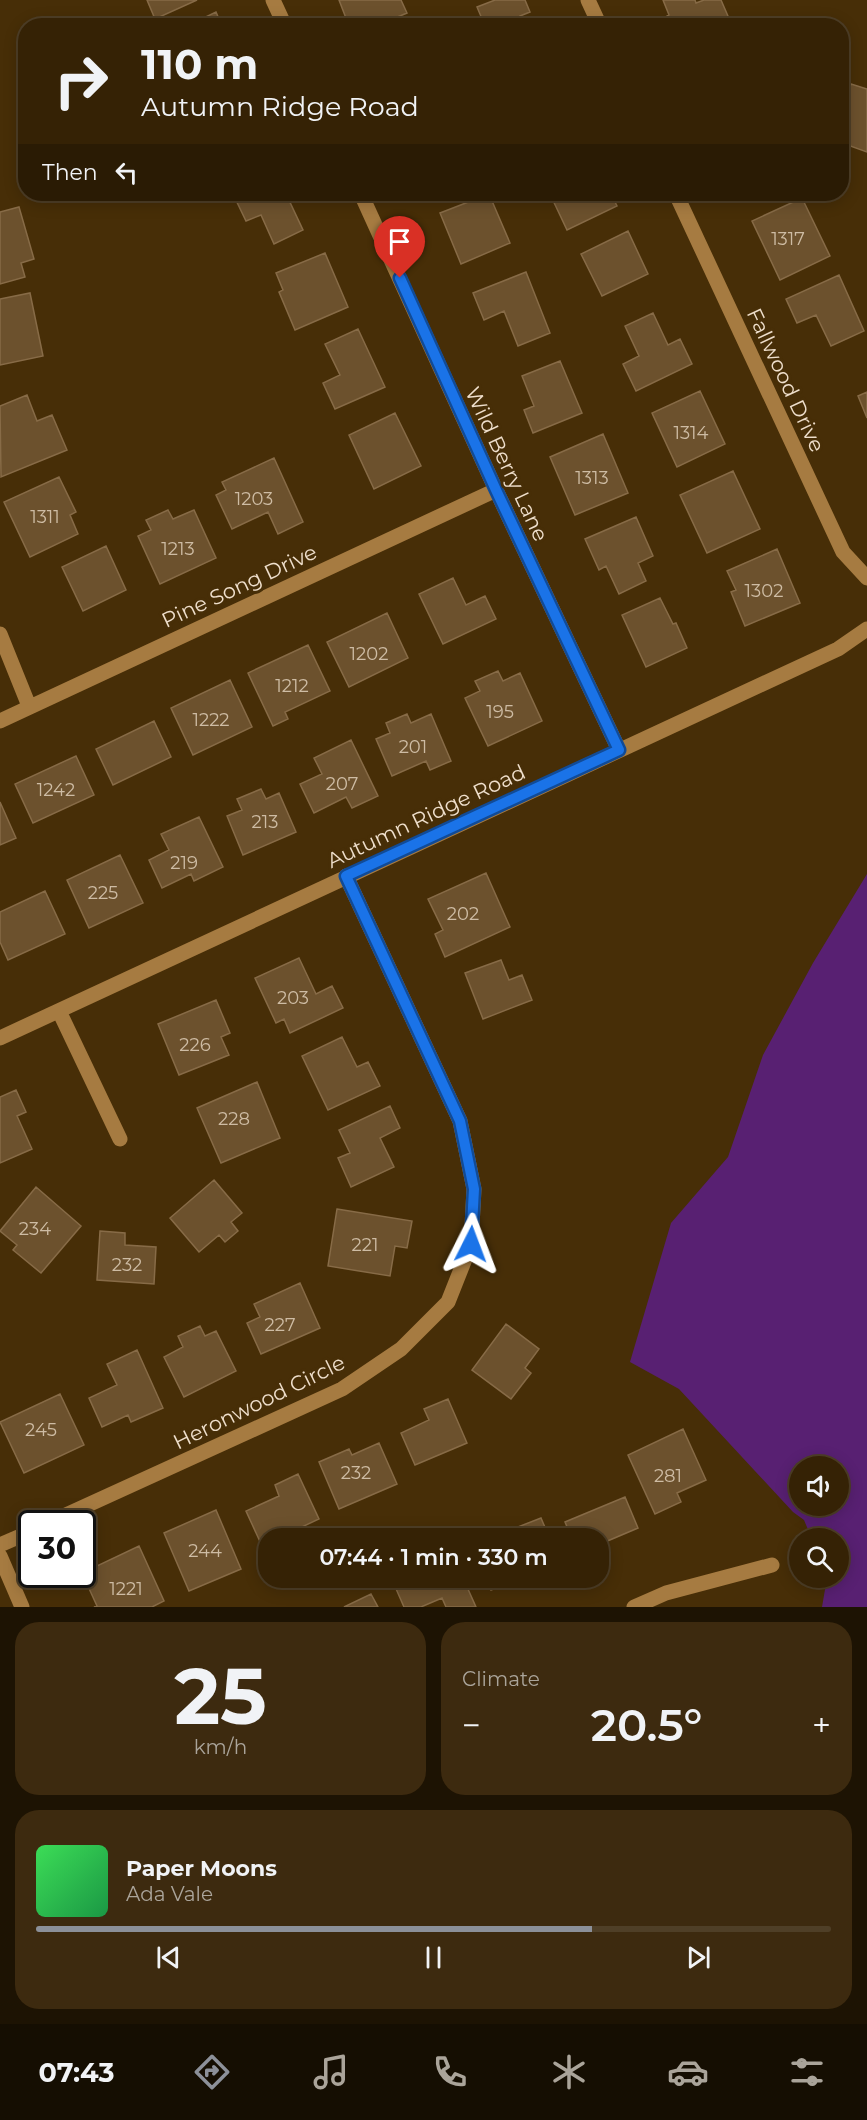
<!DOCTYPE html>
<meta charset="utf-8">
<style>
body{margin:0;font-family:Montserrat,sans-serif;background:#3d2a0f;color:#f1f3f6;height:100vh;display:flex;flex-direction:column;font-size:22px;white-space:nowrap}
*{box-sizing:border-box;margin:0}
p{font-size:20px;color:#aaa49a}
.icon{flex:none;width:33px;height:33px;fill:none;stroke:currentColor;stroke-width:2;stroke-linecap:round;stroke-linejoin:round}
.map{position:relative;height:1607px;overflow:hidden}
.drawer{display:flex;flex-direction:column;gap:15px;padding:15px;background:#1d1303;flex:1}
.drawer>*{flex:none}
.banner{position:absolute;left:18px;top:18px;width:831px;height:183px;border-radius:24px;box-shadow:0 3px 15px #0003,0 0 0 2px #4f3f27;background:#352205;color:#f1f3f6;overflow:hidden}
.fabs{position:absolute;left:789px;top:1456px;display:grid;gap:12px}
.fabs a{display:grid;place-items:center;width:60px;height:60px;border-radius:50%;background:#352205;box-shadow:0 3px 15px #0003,0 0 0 2px #4f3f27;font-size:30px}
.speed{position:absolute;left:18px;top:1510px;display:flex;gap:12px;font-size:30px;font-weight:700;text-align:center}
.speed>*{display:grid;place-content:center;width:78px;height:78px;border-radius:50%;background:#352205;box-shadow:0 3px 15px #0003,0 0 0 2px #4f3f27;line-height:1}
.speed .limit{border:3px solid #111;border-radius:9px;background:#fff;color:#111}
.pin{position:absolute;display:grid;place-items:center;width:51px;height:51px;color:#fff;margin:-62px -26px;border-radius:50% 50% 50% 0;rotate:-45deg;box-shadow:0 0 6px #0007}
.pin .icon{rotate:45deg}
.me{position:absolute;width:66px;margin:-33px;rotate:3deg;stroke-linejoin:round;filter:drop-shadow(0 0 4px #0008)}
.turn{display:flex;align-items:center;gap:21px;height:126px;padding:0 24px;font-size:27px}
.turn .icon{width:78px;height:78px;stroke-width:2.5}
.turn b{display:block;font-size:42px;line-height:51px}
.then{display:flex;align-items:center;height:57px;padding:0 24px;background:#0003;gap:12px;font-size:22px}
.big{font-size:45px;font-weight:600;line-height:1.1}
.drawer .tile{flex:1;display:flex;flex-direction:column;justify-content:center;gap:9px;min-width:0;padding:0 21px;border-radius:24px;background:#3d2a0f}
.drawer .dial{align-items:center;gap:0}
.dial b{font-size:78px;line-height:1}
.song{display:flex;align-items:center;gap:18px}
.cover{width:72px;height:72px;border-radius:9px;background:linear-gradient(135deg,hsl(130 70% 55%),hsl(140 70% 35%))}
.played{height:6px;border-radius:3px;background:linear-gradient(90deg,#8c9099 70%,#4f3f27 70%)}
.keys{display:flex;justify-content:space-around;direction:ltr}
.heat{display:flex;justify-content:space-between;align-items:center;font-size:33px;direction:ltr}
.drawer .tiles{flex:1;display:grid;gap:15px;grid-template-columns:1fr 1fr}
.tile:last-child{grid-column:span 2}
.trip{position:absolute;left:258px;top:1528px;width:351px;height:60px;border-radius:24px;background:#352205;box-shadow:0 3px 15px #0003,0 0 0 2px #4f3f27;font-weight:600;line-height:60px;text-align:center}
.tab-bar{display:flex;height:96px;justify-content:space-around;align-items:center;background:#150e02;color:#aaa49a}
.tab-bar .icon{width:42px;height:42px}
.tab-bar .on{color:#8c9099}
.tab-bar b{font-size:27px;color:#f1f3f6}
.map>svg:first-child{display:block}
</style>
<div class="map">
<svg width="867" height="1607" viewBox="0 0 867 1607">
<rect width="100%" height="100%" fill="#472e07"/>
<!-- green -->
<path fill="#582072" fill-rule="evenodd" d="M867,874V1607H822L827,1578H838V1539H812L804,1520L793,1512L679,1389L630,1362L671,1223L728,1157L763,1055L813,963ZM800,1467H838V1506H800Z"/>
<!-- building -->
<path fill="#6c512d" stroke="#876b47" stroke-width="1.5" d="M147,0H197L155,19Z
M339,0H401L407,13L376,26H349Z
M495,0H525L530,12L520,16L524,26H485L477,7Z
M663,0H695L696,3L704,0H721L731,23L724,26H662L660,20L669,15Z
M216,12L222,26H187Z
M851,84L867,89V152L842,143V110Z
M233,194H297L288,198L303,230L274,244L261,215L246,221Z
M489,194L510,243L461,264L440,213Z
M550,194H611L617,206L567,230Z
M802,198L830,256L780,280L752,221Z
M19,207L34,259L21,263L25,277L0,284V212Z
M628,231L648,274L602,296L581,254Z
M325,253L348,307L295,330L279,292L283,290L276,273Z
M526,272L550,333L518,346L504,311L484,320L473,293Z
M839,275L864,331L831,346L816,315L797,323L786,299Z
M30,293L43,356L0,365V299Z
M653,313L668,345L680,339L692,364L636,391L623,364L639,356L625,326Z
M358,329L385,387L335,409L323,383L340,375L325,344Z
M560,361L582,413L533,433L524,410L534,406L522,376Z
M700,391L725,444L677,467L652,413Z
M867,392V418L858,396Z
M27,395L37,421L52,415L67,450L1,477L0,406Z
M395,413L421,466L374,489L349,435Z
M603,434L628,493L575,515L550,457Z
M274,458L303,522L278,534L268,512L232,529L216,495L226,490L222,482Z
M733,471L760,529L707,553L680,495Z
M59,477L76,512L70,515L78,534L30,557L4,502Z
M168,510L173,519L194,510L216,558L160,584L138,536L151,530L146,520Z
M636,517L653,556L638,563L646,581L619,594L606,566L599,570L585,539Z
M106,546L126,590L83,611L62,567Z
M777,549L800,603L745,626L731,592L736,590L727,571Z
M453,578L466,605L485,596L496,619L443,644L419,594Z
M660,598L673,624L676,623L687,648L646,667L622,615Z
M387,613L408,658L349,687L327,642Z
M308,645L330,691L285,712L288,719L273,726L248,673Z
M498,671L503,681L520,673L542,721L488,746L465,698L480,691L475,681Z
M230,680L252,727L193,755L171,708Z
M407,714L411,723L431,714L451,761L430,770L426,761L392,776L376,739L390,733L386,723Z
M154,721L171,757L113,785L96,749Z
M351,740L378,796L352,808L346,797L314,813L300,784L322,774L314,758Z
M76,756L94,795L33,823L15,784Z
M261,789L266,799L279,793L296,832L243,855L227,816L242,810L237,799Z
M0,802L16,838L0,845Z
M199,817L223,867L194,881L191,874L162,888L149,860L169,850L161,834Z
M120,855L143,903L89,928L67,880Z
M486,873L510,927L445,957L435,934L443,930L428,899Z
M45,891L65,934L8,960L0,942V912Z
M299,958L316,994L332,986L343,1008L290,1033L284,1019L276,1023L255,978Z
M501,960L509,980L522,975L532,1000L483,1019L465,973Z
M216,1000L230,1033L221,1037L229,1055L179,1075L158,1024Z
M342,1037L357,1067L368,1062L380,1086L328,1110L302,1056Z
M257,1082L280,1138L221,1163L197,1108Z
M16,1090L26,1112L17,1116L32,1149L0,1163V1097Z
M390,1106L400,1128L380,1138L394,1167L351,1187L338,1158L350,1153L339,1130Z
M214,1180L242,1213L231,1222L238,1231L225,1242L219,1235L199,1252L170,1218Z
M36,1187L81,1226L41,1273L13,1250L17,1245L0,1231Z
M337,1209L412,1221L407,1248L395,1246L390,1276L328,1266Z
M100,1231L125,1233V1245L156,1247L154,1284L97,1280Z
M300,1283L320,1328L261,1354L247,1323L260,1317L254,1304Z
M506,1324L539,1349L525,1368L531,1373L511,1399L472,1370Z
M200,1326L205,1336L216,1331L236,1371L184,1397L164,1357L183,1347L178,1336Z
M137,1350L163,1408L131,1422L128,1415L102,1427L89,1398L117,1385L107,1364Z
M60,1394L84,1445L24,1473L0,1422Z
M448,1399L467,1443L415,1465L401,1433L429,1420L424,1409Z
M683,1429L706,1480L677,1493L681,1502L655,1514L628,1455Z
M379,1443L397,1484L339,1509L319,1462L349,1449L352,1455Z
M298,1474L319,1519L276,1539H268V1542L262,1546L246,1511L279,1496L275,1485Z
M625,1497L638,1528L598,1545V1539H572L565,1522Z
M216,1510L241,1569L189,1591L164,1533Z
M541,1518L550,1539H487Z
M139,1546L164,1601L152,1607H94L97,1606L82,1573Z
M402,1578H463L476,1607H446L442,1598L421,1607H404L393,1582Z
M486,1578H522L491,1590Z
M371,1594L378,1607H344Z"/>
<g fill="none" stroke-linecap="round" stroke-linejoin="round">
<!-- minor -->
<path stroke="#a67b41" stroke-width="15" d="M273,0L285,26
M588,0L600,26
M361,194L496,490L619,750
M676,194L843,552L867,578
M0,634L29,706
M0,721L496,490
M59,1011L120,1139
M0,1038L838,649L867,629
M46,1524L342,1389L401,1349L448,1302L471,1244L474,1189L460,1121L346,876
M0,1545L32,1531
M0,1556L22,1607
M634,1607L666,1593L772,1565"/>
</g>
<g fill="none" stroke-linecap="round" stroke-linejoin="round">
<defs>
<path id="route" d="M400,278L496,490L619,750L346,876L460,1121L474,1189L471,1244"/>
</defs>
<!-- route casing -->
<use href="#route" stroke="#114b97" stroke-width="15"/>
<!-- route -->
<use href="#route" stroke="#1a73e8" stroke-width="10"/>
</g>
<g text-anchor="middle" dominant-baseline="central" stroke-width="6" stroke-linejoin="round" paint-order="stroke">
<!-- number labels -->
<g font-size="18" fill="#cebca4">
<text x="788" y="239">1317</text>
<text x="691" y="433">1314</text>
<text x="592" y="478">1313</text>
<text x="254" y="499">1203</text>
<text x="45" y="517">1311</text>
<text x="178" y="549">1213</text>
<text x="764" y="591">1302</text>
<text x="369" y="654">1202</text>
<text x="292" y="686">1212</text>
<text x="500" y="712">195</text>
<text x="211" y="720">1222</text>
<text x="413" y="747">201</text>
<text x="342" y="784">207</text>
<text x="56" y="790">1242</text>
<text x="265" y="822">213</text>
<text x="184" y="863">219</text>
<text x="103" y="893">225</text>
<text x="463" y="914">202</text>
<text x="293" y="998">203</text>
<text x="195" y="1045">226</text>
<text x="234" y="1119">228</text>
<text x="35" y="1229">234</text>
<text x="365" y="1245">221</text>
<text x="127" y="1265">232</text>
<text x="280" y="1325">227</text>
<text x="41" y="1430">245</text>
<text x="356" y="1473">232</text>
<text x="668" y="1476">281</text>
<text x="205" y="1551">244</text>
<text x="126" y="1589">1221</text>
</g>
<!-- street labels -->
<g font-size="21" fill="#efdfcc" stroke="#472e07">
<text transform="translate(786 380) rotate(65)">Fallwood Drive</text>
<text transform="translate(507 464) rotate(65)">Wild Berry Lane</text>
<text transform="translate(239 586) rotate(-25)">Pine Song Drive</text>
<text transform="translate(426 816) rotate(-25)">Autumn Ridge Road</text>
<text transform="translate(259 1402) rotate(-26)">Heronwood Circle</text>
</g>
</g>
</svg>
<div class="fabs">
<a><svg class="icon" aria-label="sound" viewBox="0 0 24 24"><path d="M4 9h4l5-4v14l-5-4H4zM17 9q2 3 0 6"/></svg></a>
<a><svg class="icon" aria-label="search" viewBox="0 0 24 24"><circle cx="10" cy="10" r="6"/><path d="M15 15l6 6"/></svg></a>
</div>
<div class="speed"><div class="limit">30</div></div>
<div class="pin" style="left:400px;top:278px;background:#d93025"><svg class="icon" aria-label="arrive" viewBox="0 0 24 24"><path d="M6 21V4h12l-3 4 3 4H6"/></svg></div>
<svg class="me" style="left:471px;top:1244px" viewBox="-20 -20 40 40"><path d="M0-17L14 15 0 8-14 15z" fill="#1a73e8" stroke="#fff" stroke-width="4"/></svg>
<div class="trip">07:44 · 1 min · 330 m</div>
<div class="banner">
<div class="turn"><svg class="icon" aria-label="right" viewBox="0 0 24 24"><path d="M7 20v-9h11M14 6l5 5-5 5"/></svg><div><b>110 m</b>Autumn Ridge Road</div></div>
<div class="then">Then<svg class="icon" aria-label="left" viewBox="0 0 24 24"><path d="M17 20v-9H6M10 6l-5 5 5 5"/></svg></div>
</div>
</div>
<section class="drawer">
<div class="tiles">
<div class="tile dial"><b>25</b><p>km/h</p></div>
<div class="tile"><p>Climate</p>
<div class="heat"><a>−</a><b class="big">20.5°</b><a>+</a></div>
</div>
<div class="tile">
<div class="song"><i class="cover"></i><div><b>Paper Moons</b><p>Ada Vale</p></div></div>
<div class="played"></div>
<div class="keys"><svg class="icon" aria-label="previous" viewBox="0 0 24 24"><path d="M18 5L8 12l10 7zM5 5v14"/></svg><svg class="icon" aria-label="pause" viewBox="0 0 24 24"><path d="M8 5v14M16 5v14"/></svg><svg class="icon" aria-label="next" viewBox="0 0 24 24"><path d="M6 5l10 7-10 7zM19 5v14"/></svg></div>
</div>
</div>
</section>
<nav class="tab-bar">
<b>07:43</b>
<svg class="icon on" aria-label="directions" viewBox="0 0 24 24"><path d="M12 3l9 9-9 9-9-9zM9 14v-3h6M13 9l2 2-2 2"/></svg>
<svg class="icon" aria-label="music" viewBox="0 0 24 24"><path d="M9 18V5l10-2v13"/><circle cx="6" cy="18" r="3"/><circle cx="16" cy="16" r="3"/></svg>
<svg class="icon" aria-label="phone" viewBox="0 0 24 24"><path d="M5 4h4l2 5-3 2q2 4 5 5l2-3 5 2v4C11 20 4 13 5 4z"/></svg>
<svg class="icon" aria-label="climate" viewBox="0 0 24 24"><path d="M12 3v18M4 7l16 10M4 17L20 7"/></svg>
<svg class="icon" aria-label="car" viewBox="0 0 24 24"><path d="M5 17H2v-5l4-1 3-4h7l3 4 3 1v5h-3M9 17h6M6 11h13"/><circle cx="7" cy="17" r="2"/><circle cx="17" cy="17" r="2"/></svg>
<svg class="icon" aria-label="filters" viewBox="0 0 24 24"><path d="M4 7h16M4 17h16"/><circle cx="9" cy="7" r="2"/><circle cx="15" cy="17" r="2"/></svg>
</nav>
